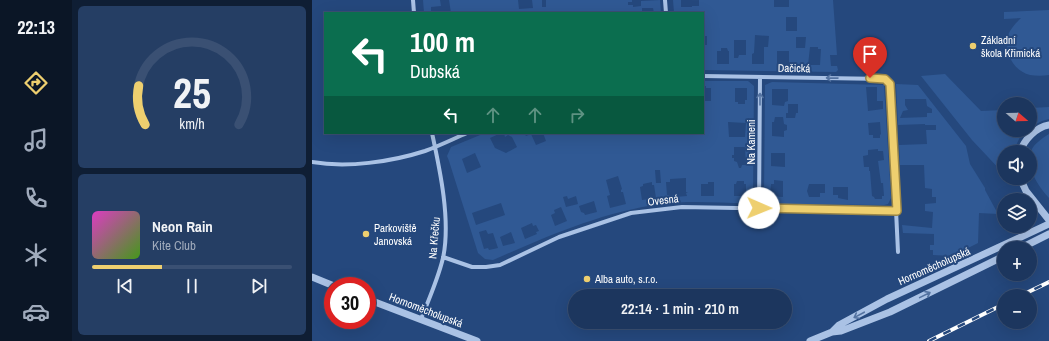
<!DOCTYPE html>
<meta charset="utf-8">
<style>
body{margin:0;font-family:"Archivo Narrow",sans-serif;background:#253e64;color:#f1f3f6;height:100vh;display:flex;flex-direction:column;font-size:15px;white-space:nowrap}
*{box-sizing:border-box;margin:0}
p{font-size:13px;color:#a0abbc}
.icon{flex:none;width:22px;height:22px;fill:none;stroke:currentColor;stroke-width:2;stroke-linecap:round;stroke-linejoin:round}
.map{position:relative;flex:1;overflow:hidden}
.drawer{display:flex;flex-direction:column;gap:6px;padding:6px;background:#0f1e34;width:240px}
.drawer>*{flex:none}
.top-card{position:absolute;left:12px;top:12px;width:380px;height:122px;border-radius:0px;box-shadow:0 4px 16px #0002,0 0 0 1px #3a5073;background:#0b6e4f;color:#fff;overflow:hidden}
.needle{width:26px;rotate:109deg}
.controls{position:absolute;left:685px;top:97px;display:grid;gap:8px}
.controls a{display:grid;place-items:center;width:40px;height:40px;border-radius:50%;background:#1c365e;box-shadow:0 4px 16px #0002,0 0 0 1px #3a5073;font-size:20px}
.speed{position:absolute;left:12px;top:277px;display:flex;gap:8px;font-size:20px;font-weight:700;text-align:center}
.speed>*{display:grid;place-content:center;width:52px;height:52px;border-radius:50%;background:#1c365e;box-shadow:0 4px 16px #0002,0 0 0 1px #3a5073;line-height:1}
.speed .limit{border:6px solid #d22;background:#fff;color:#111}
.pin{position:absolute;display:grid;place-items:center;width:34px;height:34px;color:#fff;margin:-41px -17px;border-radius:50% 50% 50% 0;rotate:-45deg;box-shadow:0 0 4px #0007}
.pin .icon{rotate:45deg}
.me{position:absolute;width:44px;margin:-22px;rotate:91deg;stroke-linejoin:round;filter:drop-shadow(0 0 3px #0008)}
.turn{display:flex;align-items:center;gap:14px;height:84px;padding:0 20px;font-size:18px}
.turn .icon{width:52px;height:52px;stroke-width:2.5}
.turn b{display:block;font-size:28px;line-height:34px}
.lanes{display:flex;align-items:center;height:38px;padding:0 20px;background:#0003;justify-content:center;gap:20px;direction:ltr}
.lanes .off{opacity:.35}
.drawer .card{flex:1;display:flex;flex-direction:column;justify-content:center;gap:6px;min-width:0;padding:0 14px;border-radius:6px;background:#253e64}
.drawer .dial{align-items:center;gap:0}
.dial svg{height:104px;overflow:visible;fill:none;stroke:#3a5073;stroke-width:7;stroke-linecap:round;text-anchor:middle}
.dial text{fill:#f1f3f6;stroke:none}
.song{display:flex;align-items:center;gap:12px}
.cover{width:48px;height:48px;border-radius:6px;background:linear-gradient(135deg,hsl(310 70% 55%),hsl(100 70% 35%))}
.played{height:4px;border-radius:2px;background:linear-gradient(90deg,#eecf6f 35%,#3a5073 35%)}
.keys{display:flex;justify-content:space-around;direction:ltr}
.trip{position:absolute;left:256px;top:289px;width:224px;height:40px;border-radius:20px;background:#1c365e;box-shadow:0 4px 16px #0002,0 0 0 1px #3a5073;font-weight:600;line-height:40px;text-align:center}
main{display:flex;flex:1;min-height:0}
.dock{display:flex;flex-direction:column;width:72px;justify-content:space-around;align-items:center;background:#0b1626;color:#a0abbc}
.dock .icon{width:28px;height:28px}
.dock .active{color:#eecf6f}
.dock b{font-size:18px;color:#f1f3f6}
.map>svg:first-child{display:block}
</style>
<main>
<nav class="dock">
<b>22:13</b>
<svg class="icon active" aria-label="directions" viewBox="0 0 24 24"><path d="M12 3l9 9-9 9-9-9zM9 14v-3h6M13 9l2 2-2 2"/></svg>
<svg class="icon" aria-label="music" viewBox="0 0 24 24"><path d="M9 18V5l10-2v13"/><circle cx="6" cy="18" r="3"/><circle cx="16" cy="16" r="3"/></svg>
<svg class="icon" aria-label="phone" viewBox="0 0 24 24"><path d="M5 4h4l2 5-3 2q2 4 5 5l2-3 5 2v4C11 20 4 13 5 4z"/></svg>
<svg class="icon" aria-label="climate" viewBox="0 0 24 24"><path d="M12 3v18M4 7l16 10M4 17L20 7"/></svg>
<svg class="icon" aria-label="car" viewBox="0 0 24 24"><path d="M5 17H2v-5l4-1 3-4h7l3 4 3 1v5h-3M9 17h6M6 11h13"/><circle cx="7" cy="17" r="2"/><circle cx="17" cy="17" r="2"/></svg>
</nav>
<section class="drawer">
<div class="card dial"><svg viewBox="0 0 100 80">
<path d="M14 69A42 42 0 1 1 86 69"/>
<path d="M14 69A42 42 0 0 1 9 39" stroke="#eecf6f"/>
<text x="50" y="56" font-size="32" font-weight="700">25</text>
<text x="50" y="72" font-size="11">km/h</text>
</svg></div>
<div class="card">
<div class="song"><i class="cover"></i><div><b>Neon Rain</b><p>Kite Club</p></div></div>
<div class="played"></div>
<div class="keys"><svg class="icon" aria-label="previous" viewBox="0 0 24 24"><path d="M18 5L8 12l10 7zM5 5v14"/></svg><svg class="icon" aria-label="pause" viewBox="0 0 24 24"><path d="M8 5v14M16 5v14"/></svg><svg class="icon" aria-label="next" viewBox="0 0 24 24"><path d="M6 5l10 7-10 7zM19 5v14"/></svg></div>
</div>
</section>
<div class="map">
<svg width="737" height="341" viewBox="0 0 737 341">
<rect width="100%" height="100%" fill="#25487d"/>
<!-- green -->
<path fill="#305994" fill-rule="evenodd" d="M111,0H128L129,6L119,7V13H112Z
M137,0H206L207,9L221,8L220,0H230V7H234V0H320V2H316V5H321V7L329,6V1L348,0L349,13H342L341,8H330V13H139Z
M361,0H369V7H380V6H387V0H462V7H477V0H521L525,55H518L519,66H525L526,70L524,72L391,70V45H395V36H391V13H362ZM474,17H485V31H474ZM443,35L457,36L456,47H452V64H440V54L442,53ZM484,37H494L493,48H484ZM422,40H434V55H427L426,58H422ZM498,47H506V49H509L508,65H496ZM409,48H415L416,51H417V64H405V51H409ZM465,51H477V64H465Z
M737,10V75C731,76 724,76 718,75C701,71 692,52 696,35C699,28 704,23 709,18L692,19V12Z
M633,74L669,111L692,110V130H715L708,137L701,152H692V174L660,140L609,76Z
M391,81H436L442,86L441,196L439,201L435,203C407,203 377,200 349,204C290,212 236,236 181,260L173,259L166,253L137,161L135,156L139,147L173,133H189L178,138L183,148L194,153L205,147L200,137L196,135L193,137L192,133H212L214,136L219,134L224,145L234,141L231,133H391V101H399V88H394V86H391ZM423,88H435V100H433V104H426V102H423ZM416,122L434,123L433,137H417ZM422,147H433L434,165H430L429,168H427L425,162L422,161V158H420V155H422ZM163,153L169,167L155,173L150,159ZM343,170H348L349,183H344ZM306,176L310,189L309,190V192H311L314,204L298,208L295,196L298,195L294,180ZM374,178V192L376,193H374L375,196L363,197L362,195H355L354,182H358V179ZM425,181H432V184H434V196H422V184H424ZM340,182V185H342L344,198L330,200L328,187L331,186V184ZM396,182H402V196H389V184H396ZM255,196L256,199L264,196L266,204L254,207L251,197ZM282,201L285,212L273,215L272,213L269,212L267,206ZM189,203L193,215L164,225L160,213ZM249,207L255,221L243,226L239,215L243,213L242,210ZM220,223L221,226L224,225L227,231L224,232L225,234L213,239L209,228ZM174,230L176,234L181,233L186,248L177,250L176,248L172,249L167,232ZM199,232L203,243L191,246L188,237Z
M460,82L572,85L579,198L576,204L572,205L458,204L454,201L452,197L453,89V85ZM554,87H565V101H571V109L556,111ZM460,89H476V101L473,102L472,106L460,105ZM476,104H486V113H484L483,118H474V113H476ZM463,117H471L472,124L475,125V130L472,131V137L460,136V122H462ZM568,122L569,134L568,135V138H561V135H557L556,123ZM566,149V151H571L572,160L566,161L569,183H571L572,196H570V199H563L562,197L560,196L558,171H557V167H552L551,156L556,155V150ZM459,153H473V167L459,166ZM462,180L471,181V197L458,196L459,184H462ZM497,184H513V193H508V197H497L495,191ZM521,187H536V200L526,198V195H521Z
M584,84L606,85L654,146L658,164L673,188V190L686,214L667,213L666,243L640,256L621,255V250H618V245H622V234L591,233L590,225L620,228L621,212L613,211V204L624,203V197H620V189L613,188L612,165H588L587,145L615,144L614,130H624V125H613V124L586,125ZM593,99H614L615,106L620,109V113H615V117L588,118L591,111L596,110L593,105Z
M737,107V119L730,121L718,127V108Z
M737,134V198C726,186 712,166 720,149C723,143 732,137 737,134Z"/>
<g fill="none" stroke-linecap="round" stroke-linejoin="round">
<!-- minor -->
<path stroke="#aac2e5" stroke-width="4" d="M101,0L102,13
M353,0L354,13
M391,76L573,79L578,84L586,252
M0,162C35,168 79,162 113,151C127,146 141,139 155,133
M447,208L448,77
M131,257L160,267H174L188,265L247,237L319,213L370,207L585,211
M109,319C117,299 126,279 131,258C139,221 128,170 120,133"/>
<!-- tertiary -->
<path stroke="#aac2e5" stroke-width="7" d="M708,152C712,140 724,127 737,125
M708,178L714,191L737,220
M709,248L737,234
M0,277L22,286
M55,299L165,341
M520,332L527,325L575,299L737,224
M498,341L520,332L529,331L578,312L692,256"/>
<defs>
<path id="rail" d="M708,296L737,282
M617,341L692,304"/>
</defs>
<!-- rail casing -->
<use href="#rail" stroke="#fff" stroke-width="4"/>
<!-- rail -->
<use href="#rail" stroke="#25487d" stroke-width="2.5" stroke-dasharray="8" stroke-linecap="butt"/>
</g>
<!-- one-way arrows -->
<defs><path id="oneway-shaft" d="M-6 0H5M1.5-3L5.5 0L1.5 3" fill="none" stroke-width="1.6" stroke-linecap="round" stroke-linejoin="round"/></defs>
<g stroke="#5473a1">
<use href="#oneway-shaft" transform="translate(520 78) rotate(-179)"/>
<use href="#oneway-shaft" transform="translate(448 99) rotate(-90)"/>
<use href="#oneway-shaft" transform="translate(613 295) rotate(-26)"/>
<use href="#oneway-shaft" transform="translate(547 315) rotate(152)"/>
</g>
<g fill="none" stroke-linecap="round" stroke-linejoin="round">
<defs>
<path id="route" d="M447,208L585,211L578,84L573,79L558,78"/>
</defs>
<!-- route casing -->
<use href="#route" stroke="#9b8748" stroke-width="10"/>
<!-- route -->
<use href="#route" stroke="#eecf6f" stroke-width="7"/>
</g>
<!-- markers -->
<g fill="#eecf6f" stroke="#25487d" stroke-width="1.5">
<circle cx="661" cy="46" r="4"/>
<circle cx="54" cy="234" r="4"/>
<circle cx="275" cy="279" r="4"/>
</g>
<g text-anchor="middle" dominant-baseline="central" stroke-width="4" stroke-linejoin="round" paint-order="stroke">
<!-- poi labels -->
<g font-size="11" fill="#fff" stroke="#25487d" text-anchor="start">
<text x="669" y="40">Základní<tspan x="669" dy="13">škola Křimická</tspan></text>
<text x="62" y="228">Parkoviště<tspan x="62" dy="13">Janovská</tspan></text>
<text x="283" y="279">Alba auto, s.r.o.</text>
</g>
<!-- street labels -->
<g font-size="11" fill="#fff" stroke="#25487d">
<text transform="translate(482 68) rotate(1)">Dačická</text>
<text transform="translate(439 142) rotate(-90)">Na Kameni</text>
<text transform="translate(351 200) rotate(-7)">Ovesná</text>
<text transform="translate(122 238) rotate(-85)">Na Křečku</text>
<text transform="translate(622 266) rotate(-24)">Hornoměcholupská</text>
<text transform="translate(114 310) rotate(21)">Hornoměcholupská</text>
</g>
</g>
</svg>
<div class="controls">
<a><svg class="needle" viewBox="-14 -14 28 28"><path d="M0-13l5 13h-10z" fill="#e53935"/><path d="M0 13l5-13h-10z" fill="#a0abbc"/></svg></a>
<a><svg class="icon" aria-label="sound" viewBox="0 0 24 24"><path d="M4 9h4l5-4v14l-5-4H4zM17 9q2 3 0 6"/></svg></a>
<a><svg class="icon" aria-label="layers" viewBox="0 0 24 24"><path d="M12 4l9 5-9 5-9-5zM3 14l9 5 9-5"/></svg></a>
<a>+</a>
<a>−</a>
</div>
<div class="speed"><div class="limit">30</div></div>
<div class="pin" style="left:558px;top:78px;background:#d93025"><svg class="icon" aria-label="arrive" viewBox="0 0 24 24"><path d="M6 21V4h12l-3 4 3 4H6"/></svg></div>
<svg class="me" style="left:447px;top:208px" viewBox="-20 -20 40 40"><circle r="19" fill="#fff"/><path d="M0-13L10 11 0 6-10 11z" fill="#eecf6f"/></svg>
<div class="trip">22:14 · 1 min · 210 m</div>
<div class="top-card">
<div class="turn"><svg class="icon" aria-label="left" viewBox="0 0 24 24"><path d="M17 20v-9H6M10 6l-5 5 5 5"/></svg><div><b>100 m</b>Dubská</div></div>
<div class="lanes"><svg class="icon" aria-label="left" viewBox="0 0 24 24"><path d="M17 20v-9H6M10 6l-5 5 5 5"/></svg><svg class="icon off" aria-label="ahead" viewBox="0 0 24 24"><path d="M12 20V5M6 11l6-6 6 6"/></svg><svg class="icon off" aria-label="ahead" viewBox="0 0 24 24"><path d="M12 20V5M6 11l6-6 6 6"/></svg><svg class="icon off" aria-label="right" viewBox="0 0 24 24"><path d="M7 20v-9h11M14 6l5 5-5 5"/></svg></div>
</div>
</div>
</main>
